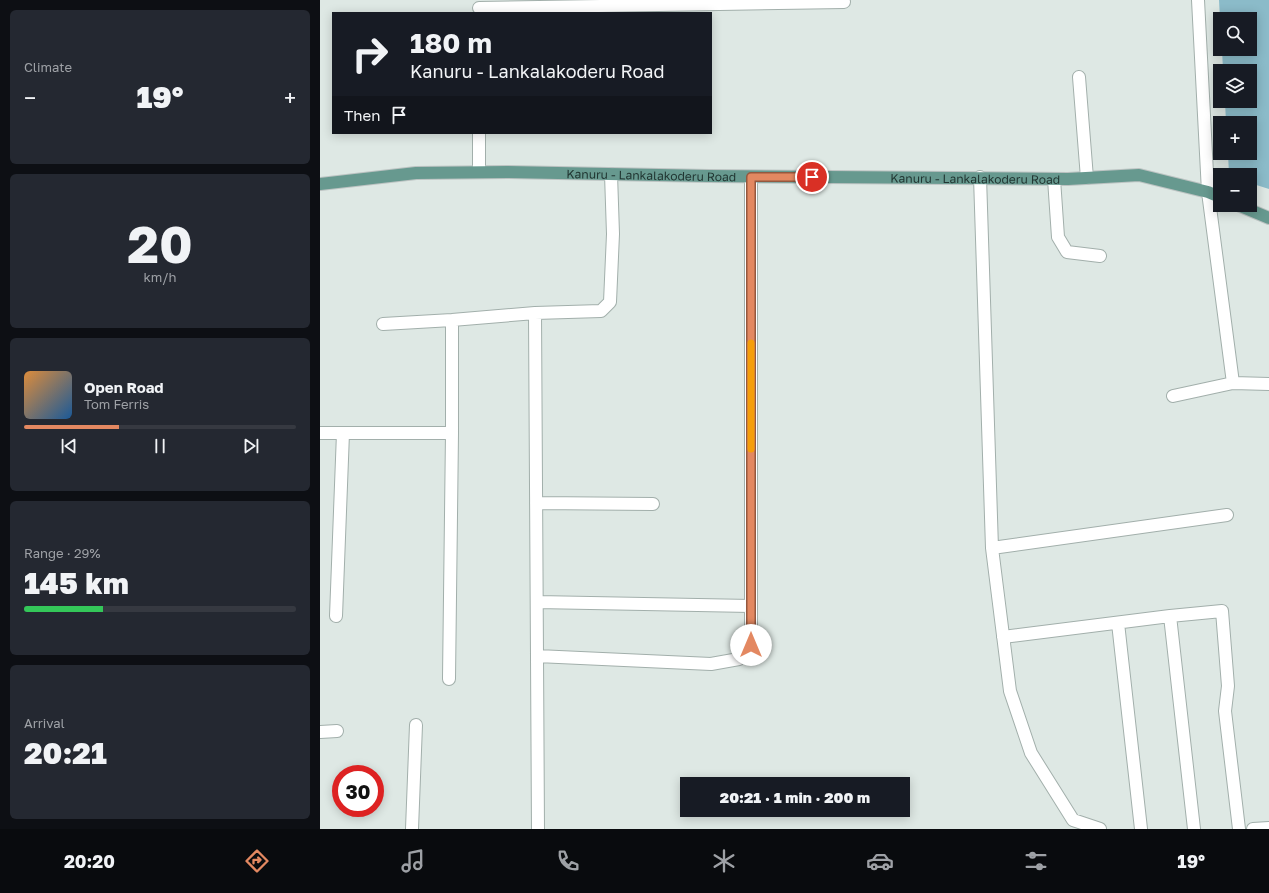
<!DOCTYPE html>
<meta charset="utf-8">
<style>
body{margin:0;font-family:"Golos Text",sans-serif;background:#242831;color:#f1f3f6;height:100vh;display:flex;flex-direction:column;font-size:15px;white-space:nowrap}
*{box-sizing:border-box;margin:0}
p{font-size:13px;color:#9ea1a6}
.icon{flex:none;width:22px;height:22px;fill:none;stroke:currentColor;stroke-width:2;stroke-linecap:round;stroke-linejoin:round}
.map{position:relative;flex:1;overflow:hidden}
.sheet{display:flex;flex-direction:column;gap:10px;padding:10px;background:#0d0f14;width:320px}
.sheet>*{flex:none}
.hud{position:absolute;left:12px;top:12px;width:380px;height:122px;border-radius:0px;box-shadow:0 2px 10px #0003;background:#171b24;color:#f1f3f6;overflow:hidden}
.tools{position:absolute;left:893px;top:12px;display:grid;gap:8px}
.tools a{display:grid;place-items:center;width:44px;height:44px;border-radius:0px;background:#171b24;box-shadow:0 2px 10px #0003;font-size:20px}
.speed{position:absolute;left:12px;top:765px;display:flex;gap:8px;font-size:20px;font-weight:700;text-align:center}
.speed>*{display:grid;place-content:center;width:52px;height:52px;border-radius:50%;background:#171b24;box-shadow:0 2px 10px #0003;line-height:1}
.speed .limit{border:6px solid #d22;background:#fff;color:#111}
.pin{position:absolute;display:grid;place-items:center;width:34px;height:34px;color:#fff;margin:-17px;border:2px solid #fff;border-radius:50%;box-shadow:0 1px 4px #0007}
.me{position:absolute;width:44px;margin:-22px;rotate:0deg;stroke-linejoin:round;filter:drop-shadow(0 0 3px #0008)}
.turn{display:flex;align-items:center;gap:14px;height:84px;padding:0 12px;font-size:18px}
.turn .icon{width:52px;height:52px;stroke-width:2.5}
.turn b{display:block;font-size:28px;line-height:34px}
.then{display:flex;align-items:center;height:38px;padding:0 12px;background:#0003;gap:8px;font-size:15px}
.big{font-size:30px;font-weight:800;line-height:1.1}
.sheet .widget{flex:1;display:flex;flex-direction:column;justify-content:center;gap:6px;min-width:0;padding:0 14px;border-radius:6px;background:#242831}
.sheet .dial{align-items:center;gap:0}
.dial b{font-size:52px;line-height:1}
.song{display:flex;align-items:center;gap:12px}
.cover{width:48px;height:48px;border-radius:6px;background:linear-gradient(135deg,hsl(30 70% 55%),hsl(210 70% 35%))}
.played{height:4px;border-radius:2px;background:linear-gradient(90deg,#e38861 35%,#363941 35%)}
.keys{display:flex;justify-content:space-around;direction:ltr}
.heat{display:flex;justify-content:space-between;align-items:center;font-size:22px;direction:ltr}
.charge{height:6px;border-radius:3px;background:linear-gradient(90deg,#34c759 29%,#363941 0)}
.trip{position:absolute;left:360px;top:777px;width:230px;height:40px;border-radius:0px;background:#171b24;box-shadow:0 2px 10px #0003;font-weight:800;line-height:40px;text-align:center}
.tab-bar{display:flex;height:64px;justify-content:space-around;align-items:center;background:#090b0e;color:#9ea1a6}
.tab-bar .icon{width:28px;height:28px}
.tab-bar .current{color:#e38861}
.tab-bar b{font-size:18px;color:#f1f3f6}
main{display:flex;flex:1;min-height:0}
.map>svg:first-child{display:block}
</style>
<main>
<section class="sheet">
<div class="widget"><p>Climate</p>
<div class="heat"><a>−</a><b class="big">19°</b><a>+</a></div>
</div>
<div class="widget dial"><b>20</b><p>km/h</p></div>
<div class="widget">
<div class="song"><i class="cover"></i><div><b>Open Road</b><p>Tom Ferris</p></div></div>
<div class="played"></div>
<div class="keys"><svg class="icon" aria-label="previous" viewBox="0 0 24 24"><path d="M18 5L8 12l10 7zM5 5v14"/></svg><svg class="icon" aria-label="pause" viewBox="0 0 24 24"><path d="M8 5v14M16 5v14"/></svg><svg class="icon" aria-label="next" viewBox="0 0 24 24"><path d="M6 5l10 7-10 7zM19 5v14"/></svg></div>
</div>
<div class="widget"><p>Range · 29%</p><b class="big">145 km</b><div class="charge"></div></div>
<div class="widget"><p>Arrival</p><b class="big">20:21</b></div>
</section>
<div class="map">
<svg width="949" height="829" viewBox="0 0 949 829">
<rect width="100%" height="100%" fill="#dee8e4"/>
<!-- water -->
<path fill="#8bbbc9" d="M899,0H949V189L930,183V175H909L908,153H930V123H906L905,101H930V71H903L902,49H930V19H900Z"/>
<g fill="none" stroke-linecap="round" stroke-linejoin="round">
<defs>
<path id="minor" d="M878,0L888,192L913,383
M159,8L524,2
M759,77L767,178
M159,172V133
M660,177L672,548L690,691L711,753L753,820L780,829
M734,179L738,237L747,252L780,256
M215,313L218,829
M63,324L132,320L215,313L281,311L290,302L293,234L291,174
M853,396L913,383L949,384
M0,433H132
M216,503L333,504
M672,548L907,515
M217,602L431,606
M16,616L23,433
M850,616L874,829
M798,623L821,829
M683,637L850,616L902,611L908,686L905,711L919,829
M217,656L391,664L419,659L431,645V177
M129,679L132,433V320
M0,732L17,731
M92,829L96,725
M933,829L949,828"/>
<g id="major">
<path id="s1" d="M0,184L96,173L187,172L389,176L748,179L819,175L888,192L900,197"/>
<path d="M918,205L949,218"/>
</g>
</defs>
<!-- minor casing -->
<use href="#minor" stroke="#a2afab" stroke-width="14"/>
<!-- major casing -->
<use href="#major" stroke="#bcc3c2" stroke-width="14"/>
<!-- minor -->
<use href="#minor" stroke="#fff" stroke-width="12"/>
<!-- major -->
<use href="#major" stroke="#67998f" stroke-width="12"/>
</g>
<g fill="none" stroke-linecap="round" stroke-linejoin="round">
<defs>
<path id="route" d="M431,645V177H492"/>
</defs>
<!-- route casing -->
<use href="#route" stroke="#94583f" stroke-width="10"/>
<!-- route -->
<use href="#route" stroke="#e38861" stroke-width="7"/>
<!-- slow -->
<path stroke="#f59e0b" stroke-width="7" d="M431,343V449"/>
</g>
<g text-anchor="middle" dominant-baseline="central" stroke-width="3" stroke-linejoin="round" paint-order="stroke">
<!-- street labels -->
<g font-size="12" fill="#213632" stroke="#eef5f2">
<text stroke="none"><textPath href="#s1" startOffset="332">Kanuru - Lankalakoderu Road</textPath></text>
<text stroke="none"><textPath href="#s1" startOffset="656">Kanuru - Lankalakoderu Road</textPath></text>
</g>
</g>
</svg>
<div class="tools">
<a><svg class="icon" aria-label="search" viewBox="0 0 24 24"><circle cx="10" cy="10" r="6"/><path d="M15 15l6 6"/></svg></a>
<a><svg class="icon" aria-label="layers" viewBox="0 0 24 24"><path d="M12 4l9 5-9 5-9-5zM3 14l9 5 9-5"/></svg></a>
<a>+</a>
<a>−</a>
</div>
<div class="speed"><div class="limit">30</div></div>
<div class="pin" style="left:492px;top:177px;background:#d93025"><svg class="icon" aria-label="arrive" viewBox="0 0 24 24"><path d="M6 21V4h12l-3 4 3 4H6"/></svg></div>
<svg class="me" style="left:431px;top:645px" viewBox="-20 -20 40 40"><circle r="19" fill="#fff"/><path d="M0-13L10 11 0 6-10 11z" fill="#e38861"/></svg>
<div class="trip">20:21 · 1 min · 200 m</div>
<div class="hud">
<div class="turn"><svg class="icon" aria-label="right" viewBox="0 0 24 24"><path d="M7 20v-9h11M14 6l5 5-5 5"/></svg><div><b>180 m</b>Kanuru - Lankalakoderu Road</div></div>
<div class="then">Then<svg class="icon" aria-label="arrive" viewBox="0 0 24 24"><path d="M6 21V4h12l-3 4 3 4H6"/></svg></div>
</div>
</div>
</main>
<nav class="tab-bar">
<b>20:20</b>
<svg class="icon current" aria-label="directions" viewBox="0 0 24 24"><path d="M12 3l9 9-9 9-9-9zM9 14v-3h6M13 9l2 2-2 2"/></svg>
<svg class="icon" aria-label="music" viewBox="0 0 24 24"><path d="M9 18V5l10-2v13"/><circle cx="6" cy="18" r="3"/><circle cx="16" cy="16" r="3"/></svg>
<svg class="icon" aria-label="phone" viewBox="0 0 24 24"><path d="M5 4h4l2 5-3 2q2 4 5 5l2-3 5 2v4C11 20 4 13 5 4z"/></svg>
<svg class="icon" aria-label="climate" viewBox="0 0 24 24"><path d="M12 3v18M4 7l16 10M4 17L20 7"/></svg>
<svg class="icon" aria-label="car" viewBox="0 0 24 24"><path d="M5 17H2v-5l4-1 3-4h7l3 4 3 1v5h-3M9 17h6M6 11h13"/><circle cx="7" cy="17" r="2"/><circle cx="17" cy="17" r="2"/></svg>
<svg class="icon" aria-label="filters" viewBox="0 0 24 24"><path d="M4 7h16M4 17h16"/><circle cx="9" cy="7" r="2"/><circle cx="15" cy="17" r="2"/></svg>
<b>19°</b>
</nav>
